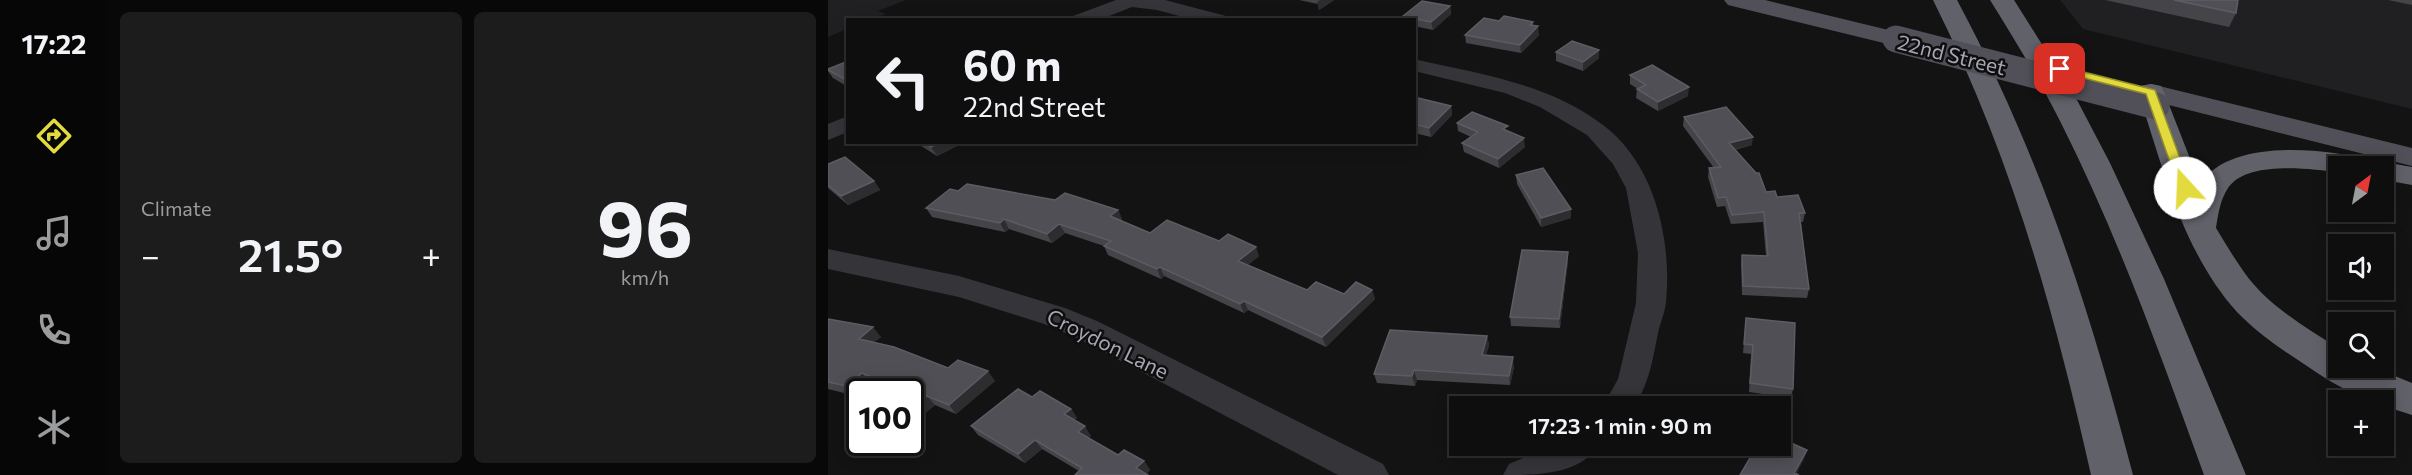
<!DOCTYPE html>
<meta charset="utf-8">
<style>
body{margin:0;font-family:Commissioner,sans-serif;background:#1c1c1d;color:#f1f3f6;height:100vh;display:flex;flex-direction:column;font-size:22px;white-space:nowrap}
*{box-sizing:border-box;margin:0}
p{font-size:20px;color:#9b9c9e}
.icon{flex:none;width:33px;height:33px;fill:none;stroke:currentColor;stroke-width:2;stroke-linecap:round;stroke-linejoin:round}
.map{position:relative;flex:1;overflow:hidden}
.drawer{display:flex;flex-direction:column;gap:12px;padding:12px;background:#080808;width:720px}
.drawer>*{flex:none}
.hud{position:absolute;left:18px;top:18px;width:570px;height:126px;border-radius:0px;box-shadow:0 3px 15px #0003,0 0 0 2px #2e2e2f;background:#0e0e0f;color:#f1f3f6;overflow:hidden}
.needle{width:39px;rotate:32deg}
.controls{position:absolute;left:1500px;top:156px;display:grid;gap:12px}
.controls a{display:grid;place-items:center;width:66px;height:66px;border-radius:0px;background:#0e0e0f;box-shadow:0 3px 15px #0003,0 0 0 2px #2e2e2f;font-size:30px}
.speed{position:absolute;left:18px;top:378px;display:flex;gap:12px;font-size:30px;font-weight:700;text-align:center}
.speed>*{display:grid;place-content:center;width:78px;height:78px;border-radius:50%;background:#0e0e0f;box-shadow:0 3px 15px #0003,0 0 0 2px #2e2e2f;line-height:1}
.speed .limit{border:3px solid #111;border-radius:9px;background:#fff;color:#111}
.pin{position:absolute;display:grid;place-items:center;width:51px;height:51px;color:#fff;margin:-26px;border-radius:12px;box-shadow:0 3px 9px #0006}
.me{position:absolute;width:66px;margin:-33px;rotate:340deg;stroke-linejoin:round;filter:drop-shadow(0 0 4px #0008)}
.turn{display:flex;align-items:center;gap:21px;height:126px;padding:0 18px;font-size:27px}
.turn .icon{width:78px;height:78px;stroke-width:2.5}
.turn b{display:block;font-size:42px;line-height:51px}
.big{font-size:45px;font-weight:600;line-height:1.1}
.drawer .tile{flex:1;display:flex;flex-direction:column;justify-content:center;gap:9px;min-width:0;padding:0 21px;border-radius:9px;background:#1c1c1d}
.drawer .dial{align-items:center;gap:0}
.dial b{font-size:78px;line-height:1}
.heat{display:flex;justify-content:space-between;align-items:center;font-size:33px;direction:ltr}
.drawer .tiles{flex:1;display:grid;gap:12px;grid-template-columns:repeat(2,1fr)}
.trip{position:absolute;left:621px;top:396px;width:342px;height:60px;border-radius:0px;background:#0e0e0f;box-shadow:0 3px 15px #0003,0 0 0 2px #2e2e2f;font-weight:600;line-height:60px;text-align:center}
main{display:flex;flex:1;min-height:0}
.dock{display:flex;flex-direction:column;width:108px;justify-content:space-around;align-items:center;background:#060606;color:#9b9c9e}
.dock .icon{width:42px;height:42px}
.dock .on{color:#e3db3d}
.dock b{font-size:27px;color:#f1f3f6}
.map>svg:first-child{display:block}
</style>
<main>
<nav class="dock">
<b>17:22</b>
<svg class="icon on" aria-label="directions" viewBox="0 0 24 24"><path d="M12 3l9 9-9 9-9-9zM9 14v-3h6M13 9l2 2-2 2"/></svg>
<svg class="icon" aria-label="music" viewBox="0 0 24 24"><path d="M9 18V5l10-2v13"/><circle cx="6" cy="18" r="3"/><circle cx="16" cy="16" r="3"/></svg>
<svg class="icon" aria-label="phone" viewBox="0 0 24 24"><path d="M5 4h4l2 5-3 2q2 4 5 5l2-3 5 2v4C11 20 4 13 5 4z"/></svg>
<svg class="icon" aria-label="climate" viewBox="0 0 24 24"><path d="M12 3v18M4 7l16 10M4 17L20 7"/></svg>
</nav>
<section class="drawer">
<div class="tiles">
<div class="tile"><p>Climate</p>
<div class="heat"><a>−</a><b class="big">21.5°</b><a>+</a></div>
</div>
<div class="tile dial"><b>96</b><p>km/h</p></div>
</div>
</section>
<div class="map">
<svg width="1584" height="475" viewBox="0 0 1584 475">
<rect width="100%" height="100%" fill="#131314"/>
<!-- built -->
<path fill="#201f21" d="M0,0H78L50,11L58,14L44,19L20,20L19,29L0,37Z
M1232,0H1584V109L1255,29Z"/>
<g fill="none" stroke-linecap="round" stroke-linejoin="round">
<!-- minor -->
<path fill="#353439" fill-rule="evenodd" d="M288,0H337L398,16L400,20H366L329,10L304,7L271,20H243L245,16Z
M586,59C651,74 720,83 775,125C827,164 844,240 838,302C837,313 832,323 830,333C824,363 822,379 807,406H775L790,379L808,303L810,253L798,188L785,164L759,135L712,107L677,93L586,71Z
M20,116V132L0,140V124Z
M0,249L131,276L237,308L269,321L555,464L561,475H510L247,337L216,324L131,297L0,269Z
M723,446H769C752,475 708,475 675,475L681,464Z"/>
<!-- major -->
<path fill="#515058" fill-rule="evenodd" d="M896,0H937L1077,34L1080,39L1077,44L1068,46L900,5Z
M1323,84L1584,148V166L1313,98L1310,92L1313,86Z"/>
<!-- highway -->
<path fill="#61616a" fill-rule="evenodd" d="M1105,0H1129C1212,155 1261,306 1305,475H1263C1225,306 1183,156 1105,0Z
M1162,0H1186L1249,100L1282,163L1336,279L1418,475H1376C1333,356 1290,236 1233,123C1212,81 1187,40 1162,0Z
M1323,84L1333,86L1336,92L1372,184C1402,138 1495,148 1542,160L1545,165L1556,162L1584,167V185L1556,180V166H1510V172C1482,169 1419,160 1400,188C1392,200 1390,215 1388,228C1397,243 1406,258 1416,272C1439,305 1477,327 1510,348V368H1547L1584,383V415L1556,406V400C1530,400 1503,382 1482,368C1456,351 1430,334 1409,312C1354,251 1335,167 1310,92L1313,86Z"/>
<!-- major-bridge -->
<path stroke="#515058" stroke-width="27" d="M1068,39L1328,106"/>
</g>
<!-- wall -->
<path fill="#454449" d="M471,0H506L491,10L490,4Z
M1277,0H1410L1408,13L1401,27Z
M1560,0H1584V5Z
M622,6L623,14L605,30L586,26V20H576L575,16Z
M671,21L705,22V25L711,35L693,53L638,43L637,35Z
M728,52L771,58L755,71L728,61Z
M20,61V87L5,78L0,71V69Z
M802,75L860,96L830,111L808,98L809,89H810L802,84Z
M586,97L623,106L624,115L603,137L586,133Z
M856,117L924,145L907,150L938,192L949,197L977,213L975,222H973L981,289L979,298L914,295L913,264L914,255L938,256L935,222L903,224L897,206L889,207L880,177L881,168H886L855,126Z
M629,123L680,131L697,147L671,168L636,152L634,143L643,137L630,131Z
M87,142H137L109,156Z
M0,164L46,181L52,190L20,205L0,188Z
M688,175L743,209V218L713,227L689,184Z
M130,191L227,200L290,210L294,219L292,220L322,233L391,241L431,256L420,265L479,290L516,294L544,290L547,299L498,347L420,310L416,313L336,276L333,279L280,255L276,246L237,233L224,243L181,229L177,232L104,217L98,208Z
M740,252V261L732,328L683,326L682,317Z
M918,318L965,389L963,398L921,392L923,354L915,353Z
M0,319L53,337L46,342L120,368L167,381L128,414L107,405L96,414L82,409V392H63L42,383L28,396L0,389Z
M659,336L661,345L658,355L686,367L682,385L589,380L587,386L549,383L546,374Z
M243,409L249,418L246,420L263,436L260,438L290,455L316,461L322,470L318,474L251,471L214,449L197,463L150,435L143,426Z"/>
<!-- shaded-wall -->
<path fill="#2d2c2f" d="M492,0H506L491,10L489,2Z
M622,6L623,14L605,30L603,22Z
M710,26L711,35L693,53L692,45Z
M771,50V58L755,71V62Z
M861,87L860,96L830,111V102Z
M623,106L624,115L603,137L601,128Z
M925,137L924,145L900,151L901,143Z
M696,138L697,147L671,168L670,159Z
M113,142H137L109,156L103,147Z
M46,181L52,190L20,205L13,196Z
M743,209V218L713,227V218Z
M290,210L294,219L286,225L282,216Z
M176,219L181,229L177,232L172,223Z
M231,224L237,233L224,243L219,234Z
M428,247L431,256L414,270L410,261Z
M740,252V261L732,328L731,319Z
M332,267L336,276L333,279L329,269Z
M544,290L547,299L498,347L494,337Z
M416,301L420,310L416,313L412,304Z
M45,327L53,337L39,348L31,339Z
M659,336L661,345L656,364L654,355Z
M685,357L686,367L682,385L681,376Z
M586,370L589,380L587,386L584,376Z
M160,371L167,381L128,414L121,405Z
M34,373L42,383L28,396L19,386Z
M99,396L107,405L96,414L88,405Z
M243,409L249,418L242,423L236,414Z
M257,426L263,436L256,442L250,432Z
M207,440L214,449L197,463L190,454Z
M979,450L976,459L968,475L966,473Z
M316,461L322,470L316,475L308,468Z"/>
<!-- building -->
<path fill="#504f55" stroke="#5d5c64" stroke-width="1.5" d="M1346,0H1410L1408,13Z
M594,1L622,6L603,22L575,16Z
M676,16L705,22L702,25L710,26L692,45L637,35L656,18L671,21Z
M744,41L771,50L755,62L728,52Z
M20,61V81L0,70V69Z
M824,65L861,87L830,102L809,89L818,85L802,75Z
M586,97L623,106L601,128L586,124Z
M898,107L925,137L901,143L928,173H931L938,192L947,191L949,197L970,195L977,213H971L981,289L915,286L914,255L940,256L936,212L904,215L898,197L890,198L881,168L893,167L856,117Z
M644,112L680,126L675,129L696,138L670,159L634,143L650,132L629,123Z
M96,142H113L103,147Z
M17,157L46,181L13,196L0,185V164Z
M715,168L743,209L713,218L688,175Z
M139,184L227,200L237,193L290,210L282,216L322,233L339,220L391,241L400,234L428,247L410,261L479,290L488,282L516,294L528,282L544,290L494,337L416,301L412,304L332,267L329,269L276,246L283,241L231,224L219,234L176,219L172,223L98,208L122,189L130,191Z
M694,250L740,252L731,319L682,317Z
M918,318L967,323L965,389L922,383L925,345L916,344Z
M0,319L45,327L31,339L66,347L120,368L130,360L160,371L121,405L99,396L88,405L82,403V392H66L70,389L34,373L19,386L0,382Z
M562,330L659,336L654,355L685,357L681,376L586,370L584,376L546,374Z
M190,389L204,397L212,391L243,409L236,414L257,426L250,432L290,455L296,450L316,461L308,468L320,475H247L254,468L207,440L190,454L143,426Z
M952,438L979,450L966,473L971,475H912L929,446H952Z"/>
<!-- route -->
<path fill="#e3db3d" stroke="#948e28" stroke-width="1.5" d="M1232,66L1327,90L1363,188L1361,190H1352L1351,188L1318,94L1228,71V67Z"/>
<g text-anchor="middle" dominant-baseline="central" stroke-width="5" stroke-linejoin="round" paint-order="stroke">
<!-- street labels -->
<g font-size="21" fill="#a6a6b4" stroke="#0e0e0f">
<text transform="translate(1124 54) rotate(14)">22nd Street</text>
<text transform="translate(280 343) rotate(26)">Croydon Lane</text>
</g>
</g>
</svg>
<div class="controls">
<a><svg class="needle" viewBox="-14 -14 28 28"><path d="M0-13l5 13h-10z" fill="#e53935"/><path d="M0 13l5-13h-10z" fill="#9b9c9e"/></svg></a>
<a><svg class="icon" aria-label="sound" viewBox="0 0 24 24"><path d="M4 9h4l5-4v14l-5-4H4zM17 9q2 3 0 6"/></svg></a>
<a><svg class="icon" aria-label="search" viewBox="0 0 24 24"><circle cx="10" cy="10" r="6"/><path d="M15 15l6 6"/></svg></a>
<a>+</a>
</div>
<div class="speed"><div class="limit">100</div></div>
<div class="pin" style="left:1232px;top:69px;background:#d93025"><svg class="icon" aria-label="arrive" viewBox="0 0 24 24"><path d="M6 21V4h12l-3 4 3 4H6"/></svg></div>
<svg class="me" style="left:1357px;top:188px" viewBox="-20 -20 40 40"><circle r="19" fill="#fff"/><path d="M0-13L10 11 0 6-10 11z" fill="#e3db3d"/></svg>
<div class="trip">17:23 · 1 min · 90 m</div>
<div class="hud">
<div class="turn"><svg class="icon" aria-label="left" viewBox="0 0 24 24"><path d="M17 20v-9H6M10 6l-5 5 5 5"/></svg><div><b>60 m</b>22nd Street</div></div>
</div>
</div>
</main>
